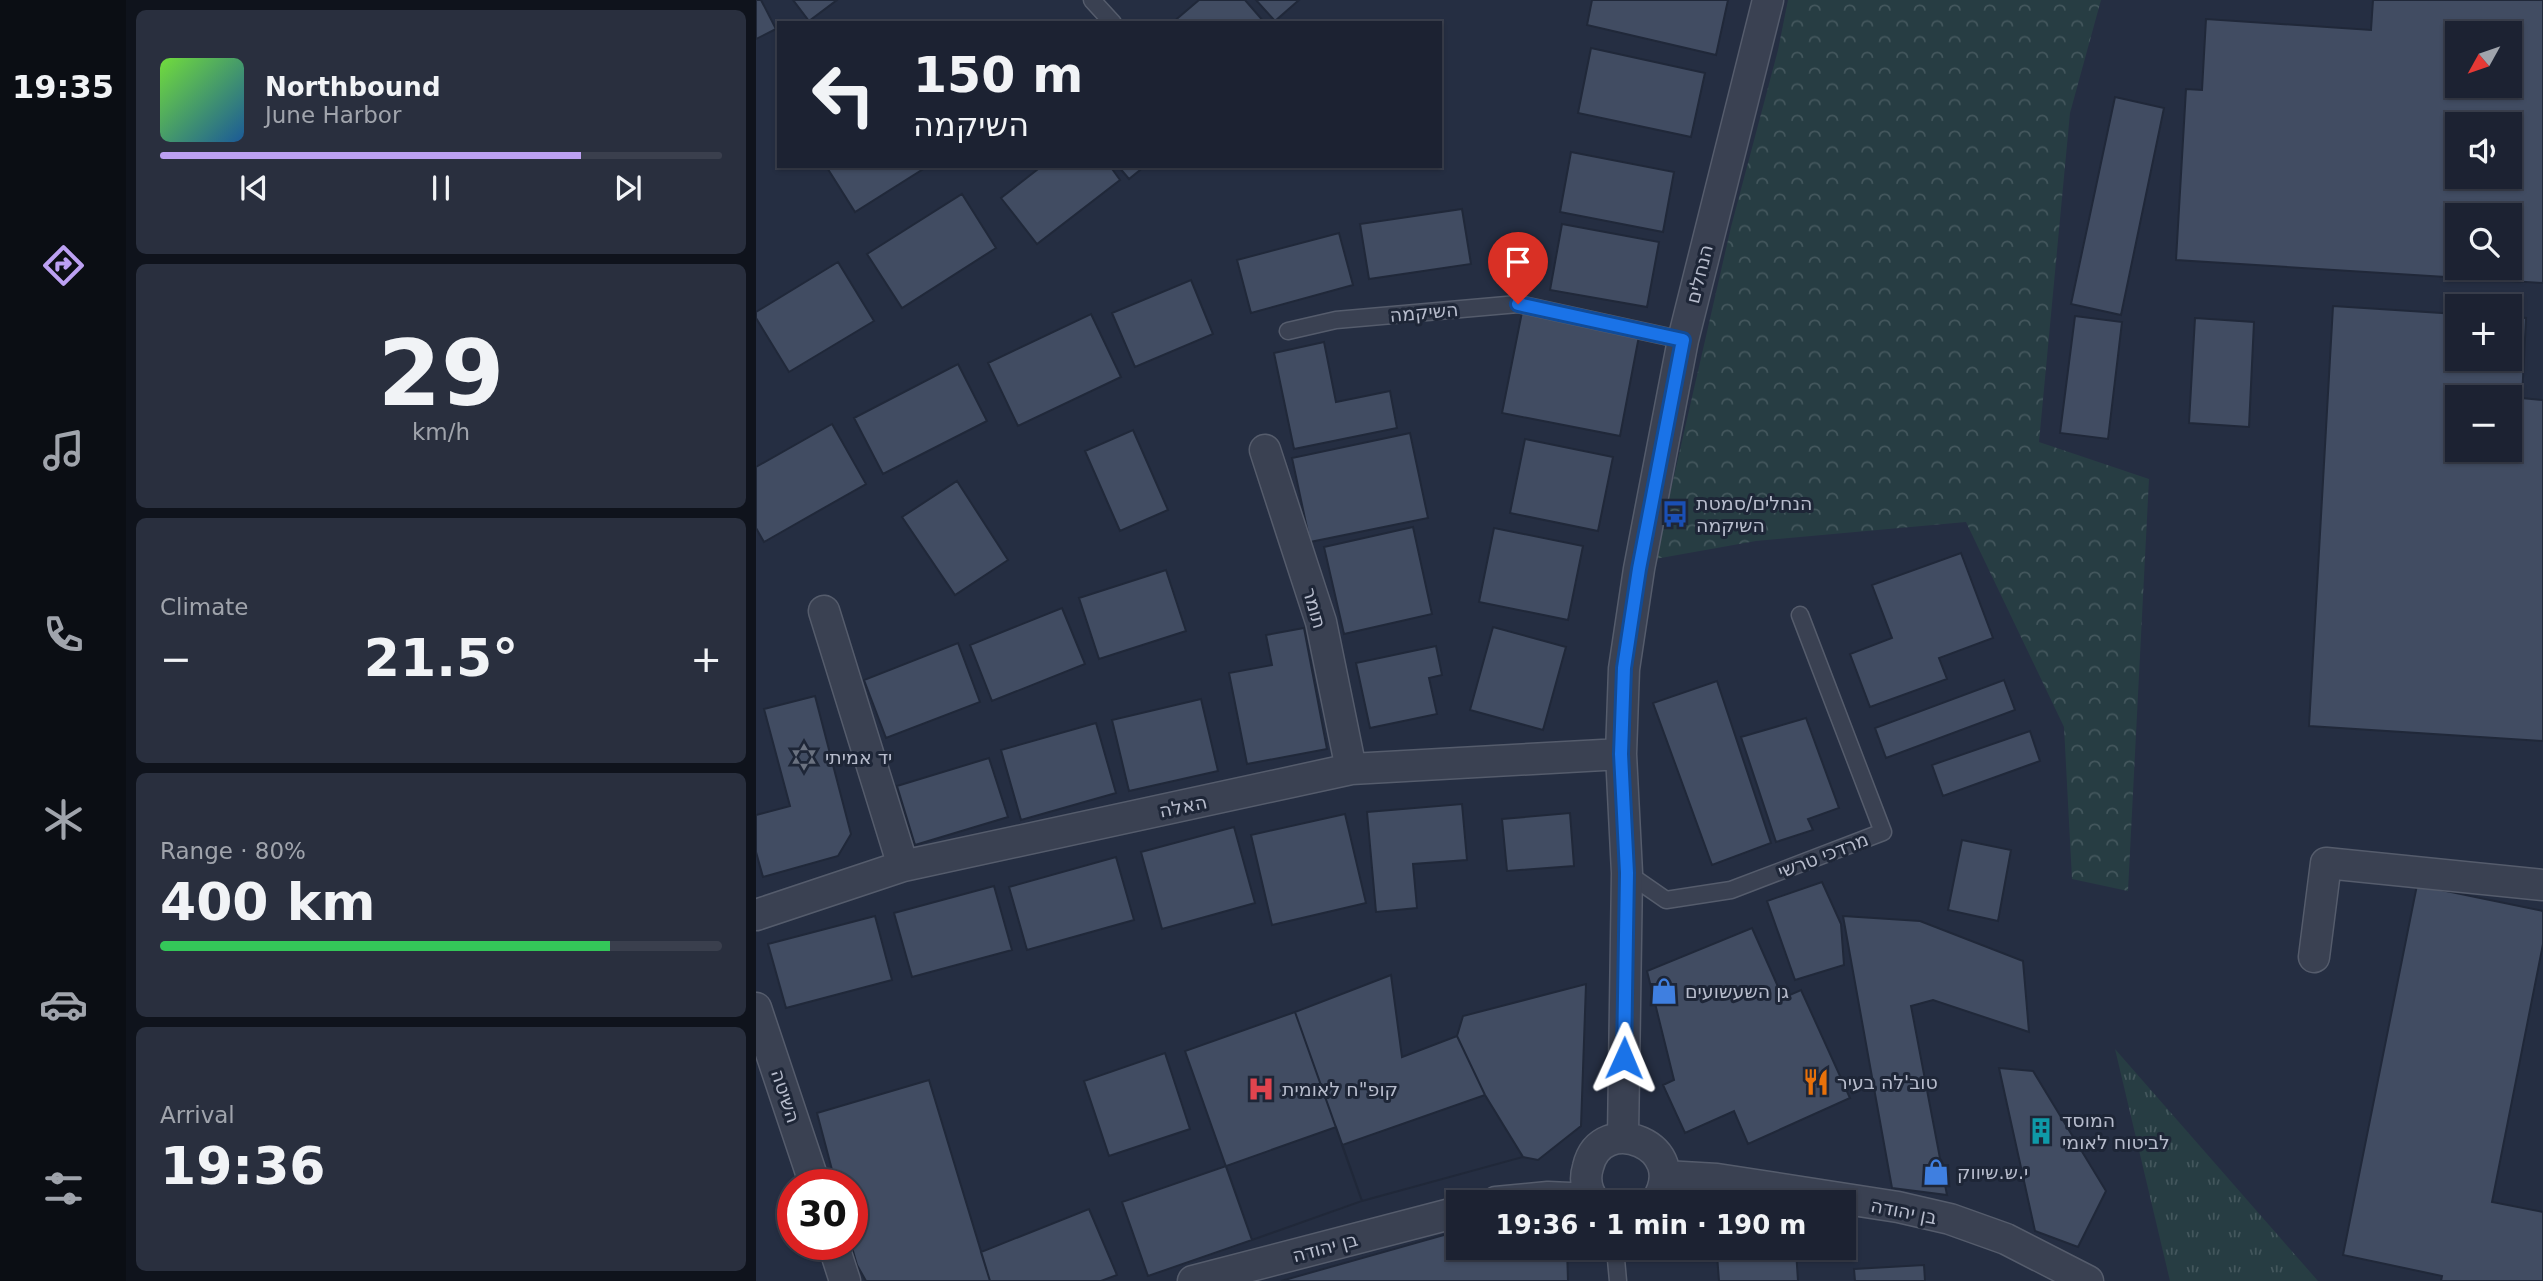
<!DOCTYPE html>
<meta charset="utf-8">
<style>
body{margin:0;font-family:"DejaVu Sans",Heebo,sans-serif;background:#292f3e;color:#f1f3f6;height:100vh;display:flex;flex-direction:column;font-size:26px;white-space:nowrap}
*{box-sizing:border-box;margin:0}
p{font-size:23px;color:#a0a4ac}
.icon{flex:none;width:38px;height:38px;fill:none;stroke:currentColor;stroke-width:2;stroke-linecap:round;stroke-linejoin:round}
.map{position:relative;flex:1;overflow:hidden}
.side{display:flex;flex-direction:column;gap:10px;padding:10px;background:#0f131c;width:630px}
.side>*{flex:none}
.banner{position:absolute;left:21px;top:21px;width:665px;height:147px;border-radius:0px;box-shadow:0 2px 5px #0004,0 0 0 2px #3a3f4d;background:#1c2232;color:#f1f3f6;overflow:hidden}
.needle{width:46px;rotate:230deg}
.controls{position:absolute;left:1689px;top:21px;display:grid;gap:14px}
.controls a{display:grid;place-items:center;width:77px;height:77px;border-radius:0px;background:#1c2232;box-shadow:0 2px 5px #0004,0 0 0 2px #3a3f4d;font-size:35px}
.speed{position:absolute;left:21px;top:1169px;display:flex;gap:14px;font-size:35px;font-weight:700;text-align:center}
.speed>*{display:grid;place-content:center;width:91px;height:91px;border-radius:50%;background:#1c2232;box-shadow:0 2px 5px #0004,0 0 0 2px #3a3f4d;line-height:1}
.speed .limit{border:10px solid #d22;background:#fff;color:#111}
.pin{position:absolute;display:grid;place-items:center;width:60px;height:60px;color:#fff;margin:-72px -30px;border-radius:50% 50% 50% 0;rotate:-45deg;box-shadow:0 0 7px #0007}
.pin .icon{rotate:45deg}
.me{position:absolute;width:77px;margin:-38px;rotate:1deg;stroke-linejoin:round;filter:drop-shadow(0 0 5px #0008)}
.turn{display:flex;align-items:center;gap:24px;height:147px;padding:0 21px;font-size:32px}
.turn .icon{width:91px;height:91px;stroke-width:2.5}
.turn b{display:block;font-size:49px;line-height:60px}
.big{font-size:52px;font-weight:800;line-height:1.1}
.side .widget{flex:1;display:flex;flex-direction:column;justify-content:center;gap:10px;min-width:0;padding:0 24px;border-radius:10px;background:#292f3e}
.side .dial{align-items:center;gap:0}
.dial b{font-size:91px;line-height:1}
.song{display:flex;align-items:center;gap:21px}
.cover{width:84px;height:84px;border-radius:10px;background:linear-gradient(135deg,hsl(100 70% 55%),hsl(210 70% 35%))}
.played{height:7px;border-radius:4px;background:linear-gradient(90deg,#bca0f2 75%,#3a3f4d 75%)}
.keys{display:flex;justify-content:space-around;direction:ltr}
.heat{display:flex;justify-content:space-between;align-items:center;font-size:38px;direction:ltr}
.charge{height:10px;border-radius:5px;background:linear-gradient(90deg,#34c759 80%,#3a3f4d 0)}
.trip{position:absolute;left:690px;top:1190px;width:410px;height:70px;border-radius:0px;background:#1c2232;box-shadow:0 2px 5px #0004,0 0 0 2px #3a3f4d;font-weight:800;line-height:70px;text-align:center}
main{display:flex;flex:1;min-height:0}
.dock{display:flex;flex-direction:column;width:126px;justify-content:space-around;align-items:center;background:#0b0e14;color:#a0a4ac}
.dock .icon{width:49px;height:49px}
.dock .selected{color:#bca0f2}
.dock b{font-size:32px;color:#f1f3f6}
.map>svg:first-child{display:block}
</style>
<main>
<nav class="dock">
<b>19:35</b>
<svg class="icon selected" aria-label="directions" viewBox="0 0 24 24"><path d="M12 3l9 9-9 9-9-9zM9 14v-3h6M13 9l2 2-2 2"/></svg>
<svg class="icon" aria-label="music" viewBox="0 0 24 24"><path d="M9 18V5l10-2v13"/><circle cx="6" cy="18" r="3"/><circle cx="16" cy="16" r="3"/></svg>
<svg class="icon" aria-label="phone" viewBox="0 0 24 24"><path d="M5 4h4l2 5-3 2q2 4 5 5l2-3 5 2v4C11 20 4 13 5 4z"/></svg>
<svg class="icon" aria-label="climate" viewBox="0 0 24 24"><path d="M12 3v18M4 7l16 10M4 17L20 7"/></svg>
<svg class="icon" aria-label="car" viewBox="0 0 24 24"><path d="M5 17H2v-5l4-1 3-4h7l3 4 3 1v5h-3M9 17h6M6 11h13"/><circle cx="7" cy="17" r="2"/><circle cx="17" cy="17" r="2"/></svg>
<svg class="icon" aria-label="filters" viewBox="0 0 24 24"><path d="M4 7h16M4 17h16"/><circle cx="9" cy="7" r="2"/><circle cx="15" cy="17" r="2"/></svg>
</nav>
<section class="side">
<div class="widget">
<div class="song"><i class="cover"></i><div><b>Northbound</b><p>June Harbor</p></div></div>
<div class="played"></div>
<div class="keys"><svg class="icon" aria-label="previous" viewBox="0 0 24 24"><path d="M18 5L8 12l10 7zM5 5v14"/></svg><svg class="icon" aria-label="pause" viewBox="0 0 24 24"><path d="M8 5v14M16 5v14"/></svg><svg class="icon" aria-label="next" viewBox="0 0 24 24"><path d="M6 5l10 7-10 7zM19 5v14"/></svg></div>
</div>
<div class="widget dial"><b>29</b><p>km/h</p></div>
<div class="widget"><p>Climate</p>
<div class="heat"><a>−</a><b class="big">21.5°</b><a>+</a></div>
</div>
<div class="widget"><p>Range · 80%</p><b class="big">400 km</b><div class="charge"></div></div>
<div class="widget"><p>Arrival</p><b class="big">19:36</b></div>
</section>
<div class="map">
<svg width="1787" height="1281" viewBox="0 0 1787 1281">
<defs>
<pattern id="forest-crowns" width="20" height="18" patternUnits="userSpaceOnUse" patternTransform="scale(1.75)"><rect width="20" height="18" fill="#273d43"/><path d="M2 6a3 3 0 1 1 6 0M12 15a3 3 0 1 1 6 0" fill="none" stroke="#44575d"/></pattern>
<pattern id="park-tufts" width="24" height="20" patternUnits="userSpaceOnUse" patternTransform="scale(1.75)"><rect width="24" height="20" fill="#273d43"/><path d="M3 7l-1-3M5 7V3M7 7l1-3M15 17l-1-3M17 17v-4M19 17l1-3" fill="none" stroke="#44575d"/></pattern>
</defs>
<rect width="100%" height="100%" fill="#252e42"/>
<!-- forest -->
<path fill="url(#forest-crowns)" d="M1032,0H1345L1314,113L1283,442L1393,479L1372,891L1316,879L1308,727L1210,522L1000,541L899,559L975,227L1022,50Z"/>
<!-- park -->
<path fill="url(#park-tufts)" d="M1359,1049L1562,1281H1414Z"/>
<!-- building -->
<path fill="#414c62" stroke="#202839" stroke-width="2" fill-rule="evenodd" d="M0,0H5L20,29L0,39Z
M37,0H81L53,21Z
M443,0H489L509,23H416Z
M500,0H543L519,21Z
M836,0H972L960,55L831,25Z
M1617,0H1787V283L1420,260L1430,89L1446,90L1450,19L1615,30ZM1701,33H1754V86H1701ZM1701,124H1754V177H1701ZM1701,215H1754V268H1701Z
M835,48L949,73L935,137L822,113Z
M1359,97L1408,108L1365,315L1315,304Z
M815,152L918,172L907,232L804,212Z
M70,166H172L99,212Z
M286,166H354L364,180L281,244L245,198Z
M362,166H389L373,179Z
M206,194L240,248L146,308L111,254Z
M706,209L715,264L613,279L604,224Z
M806,224L903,242L891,307L794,290Z
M583,233L597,285L495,313L481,260Z
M82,262L118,321L33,372L0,318V312Z
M435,280L457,334L379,367L356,313Z
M1577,306L1701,314V359H1754V317L1770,318L1766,398L1787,400V741L1553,726ZM1701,397H1754V450H1701Z
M766,312L883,336L864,436L746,413Z
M335,314L365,377L262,426L232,363Z
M1319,316L1366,322L1352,439L1304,433Z
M1439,318L1498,322L1493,427L1433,423Z
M568,342L580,402L634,391L641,428L538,449L518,353Z
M202,364L231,421L127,474L98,418Z
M76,424L110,484L8,542L0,528V467Z
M377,430L412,510L364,531L329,451Z
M654,433L672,518L554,542L536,458Z
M769,439L857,457L842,531L754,513Z
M201,481L252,560L199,595L146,517Z
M657,527L676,614L588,634L568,547Z
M738,528L827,546L812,620L723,602Z
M1205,553L1237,638L1183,658L1191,679L1114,707L1094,654L1136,638L1116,585Z
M410,570L430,631L343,659L323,598Z
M306,608L329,664L236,701L214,645Z
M737,627L810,647L787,730L714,710Z
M548,628L571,749L491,764L473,673L516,665L510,635Z
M202,643L224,702L130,738L108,680Z
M680,646L686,675L673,678L681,714L614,728L600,663Z
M1248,680L1259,710L1130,758L1119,728Z
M961,681L1015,843L956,865L897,703Z
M59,696L95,834L82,856L7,877L0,852V815L34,806L8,709Z
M445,699L462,771L373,791L356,720Z
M1050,718L1083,808L1052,819L1057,830L1020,842L985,737Z
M340,723L360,793L265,820L245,750Z
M1274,731L1284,761L1187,796L1176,765Z
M233,758L252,817L159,845L141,786Z
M706,804L711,860L657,864L661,908L620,912L611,812Z
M814,813L818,866L751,871L746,819Z
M589,814L610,903L516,925L495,835Z
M478,827L499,903L406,929L385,852Z
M1206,840L1255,850L1242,921L1192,910Z
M360,857L378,920L271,950L253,887Z
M1066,882L1085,924L1088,965L1039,980L1011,901Z
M1661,885L1787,911V944L1736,1202L1787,1212V1281H1685L1686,1276L1587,1255Z
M238,886L256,950L156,977L138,913Z
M119,916L136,980L30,1008L12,944Z
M1087,916L1164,921L1267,961L1273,1032L1177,1000L1155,1006L1191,1195L1136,1188Z
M996,928L1027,998L1045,990L1094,1098L992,1144L978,1111L929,1133L907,1085L918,1080L891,971Z
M635,975L646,1057L701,1036L729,1095L767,1157L606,1201L539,1012Z
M830,984L825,1126L782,1160L767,1157L729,1095L701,1036L707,1016Z
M539,1012L606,1201L496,1240L429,1051Z
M409,1053L434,1129L353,1156L328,1081Z
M1243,1068L1277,1071L1350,1191L1322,1247L1279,1231Z
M173,1080L234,1281H110L101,1265L95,1244L96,1185H80L61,1113Z
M729,1095L767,1157L606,1201L586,1145Z
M580,1127L606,1201L496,1240L470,1166Z
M470,1166L496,1240L392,1276L366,1202Z
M333,1209L361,1275L345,1281H234L225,1252Z
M702,1231V1248H811L812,1281H525Z
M1040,1250L1042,1281H963L961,1255Z
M1168,1265L1169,1281H1099L1098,1269Z"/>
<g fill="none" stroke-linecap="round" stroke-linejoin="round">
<defs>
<path id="lane" d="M336,0L357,23
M532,331L580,320L762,304L927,340
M871,873L910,900L975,890L1127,832L1044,615
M859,1248L862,1281"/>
<path id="street" d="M509,450L565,622L595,769
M68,611L147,866
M0,915L147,866L595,769L865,754
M1558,957L1570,863L1787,885
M0,1008L59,1185
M867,1137L871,873L865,754L868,669L883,569L927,340L1012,0
M909,1176L961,1179L1142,1207L1194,1219L1250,1239L1332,1281
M740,1202L792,1197L836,1199
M839,1202C831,1192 828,1180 832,1167C845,1110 937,1146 900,1202
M77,1244L89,1281
M437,1281L702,1212"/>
</defs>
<!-- lane casing -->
<use href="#lane" stroke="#555c6c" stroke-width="19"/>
<!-- street casing -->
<use href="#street" stroke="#555c6c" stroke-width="33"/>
<!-- lane -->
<use href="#lane" stroke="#3a4152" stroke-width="16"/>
<!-- street -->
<use href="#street" stroke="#3a4152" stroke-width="30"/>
</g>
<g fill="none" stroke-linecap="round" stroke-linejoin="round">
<defs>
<path id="route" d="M762,304L927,340L883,569L868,668L865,754L871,873L868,1058"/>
</defs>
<!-- route casing -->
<use href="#route" stroke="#114b97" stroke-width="18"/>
<!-- route -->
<use href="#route" stroke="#1a73e8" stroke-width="12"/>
</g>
<!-- icons -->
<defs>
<symbol id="bus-bare" viewBox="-9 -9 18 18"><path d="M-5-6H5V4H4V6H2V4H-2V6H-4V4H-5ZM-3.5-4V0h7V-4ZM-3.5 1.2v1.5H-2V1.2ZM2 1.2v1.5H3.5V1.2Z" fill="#1a4fb4" stroke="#1e2637" stroke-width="2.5" paint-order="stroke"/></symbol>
<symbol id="synagogue-bare" viewBox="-9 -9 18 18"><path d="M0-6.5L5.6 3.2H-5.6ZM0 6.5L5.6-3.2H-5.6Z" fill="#6b7280" stroke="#1e2637" stroke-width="2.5" paint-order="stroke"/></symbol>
<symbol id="shop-bare" viewBox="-9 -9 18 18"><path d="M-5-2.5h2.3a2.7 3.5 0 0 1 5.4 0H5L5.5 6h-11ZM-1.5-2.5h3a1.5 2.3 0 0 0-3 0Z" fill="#3f7fe0" stroke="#1e2637" stroke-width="2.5" paint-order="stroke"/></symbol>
<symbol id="restaurant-bare" viewBox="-9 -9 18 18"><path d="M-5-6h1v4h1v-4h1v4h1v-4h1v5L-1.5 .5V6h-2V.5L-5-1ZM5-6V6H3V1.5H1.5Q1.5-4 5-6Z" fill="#e8710a" stroke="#1e2637" stroke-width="2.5" paint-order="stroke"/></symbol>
<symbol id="hospital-bare" viewBox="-9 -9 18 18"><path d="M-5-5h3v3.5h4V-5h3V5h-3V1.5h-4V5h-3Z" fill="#e0444e" stroke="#1e2637" stroke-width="2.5" paint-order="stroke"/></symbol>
<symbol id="building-bare" viewBox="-9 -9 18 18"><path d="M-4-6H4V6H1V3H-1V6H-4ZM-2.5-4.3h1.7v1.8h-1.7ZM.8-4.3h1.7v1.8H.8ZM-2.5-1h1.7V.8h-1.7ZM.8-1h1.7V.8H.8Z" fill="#0f9aa8" stroke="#1e2637" stroke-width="2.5" paint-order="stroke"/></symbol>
</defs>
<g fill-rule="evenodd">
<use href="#bus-bare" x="900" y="495" width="38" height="38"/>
<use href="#synagogue-bare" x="29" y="738" width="38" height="38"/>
<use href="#shop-bare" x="889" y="972" width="38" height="38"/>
<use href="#restaurant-bare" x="1041" y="1063" width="38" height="38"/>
<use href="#hospital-bare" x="486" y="1070" width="38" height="38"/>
<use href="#building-bare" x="1266" y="1112" width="38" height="38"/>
<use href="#shop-bare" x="1161" y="1153" width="38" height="38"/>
</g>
<g text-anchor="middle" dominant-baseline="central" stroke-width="6" stroke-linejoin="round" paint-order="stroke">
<!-- street labels -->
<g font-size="19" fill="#b7bccc" stroke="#1e2637">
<text transform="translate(943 274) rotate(-76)">הנחלים</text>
<text transform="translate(668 312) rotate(-5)">השיקמה</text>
<text transform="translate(559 608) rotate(74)">תומר</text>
<text transform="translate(427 806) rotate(-12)">האלה</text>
<text transform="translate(1067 855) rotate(-21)">מרדכי טרשי</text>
<text transform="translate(30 1096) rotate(72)">השיטה</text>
<text transform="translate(1148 1211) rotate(11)">בן יהודה</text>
<text transform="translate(569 1247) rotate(-15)">בן יהודה</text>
</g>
<!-- poi labels -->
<g font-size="19" fill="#b7bccc" stroke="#1e2637" text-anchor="start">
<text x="940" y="503">הנחלים/סמטת<tspan x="940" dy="22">השיקמה</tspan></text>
<text x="69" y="757">יד אמיתי</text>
<text x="929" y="991">גן השעשועים</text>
<text x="1081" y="1082">טוב'לה בעיר</text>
<text x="526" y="1089">קופ"ח לאומית</text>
<text x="1306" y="1120">המוסד<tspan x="1306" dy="22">לביטוח לאומי</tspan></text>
<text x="1201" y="1172">י.ש.שיווק</text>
</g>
</g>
</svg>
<div class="controls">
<a><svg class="needle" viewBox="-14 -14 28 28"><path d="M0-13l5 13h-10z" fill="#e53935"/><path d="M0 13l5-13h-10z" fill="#a0a4ac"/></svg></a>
<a><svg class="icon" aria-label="sound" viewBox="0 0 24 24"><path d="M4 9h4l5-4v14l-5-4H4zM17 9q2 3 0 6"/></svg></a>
<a><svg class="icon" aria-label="search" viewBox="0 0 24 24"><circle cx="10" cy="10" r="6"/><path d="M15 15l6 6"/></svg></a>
<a>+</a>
<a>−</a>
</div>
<div class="speed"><div class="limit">30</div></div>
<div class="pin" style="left:762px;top:304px;background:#d93025"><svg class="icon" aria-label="arrive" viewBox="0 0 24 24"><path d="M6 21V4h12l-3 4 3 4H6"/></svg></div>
<svg class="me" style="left:868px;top:1058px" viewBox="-20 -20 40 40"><path d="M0-17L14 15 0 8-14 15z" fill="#1a73e8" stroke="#fff" stroke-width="4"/></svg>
<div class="trip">19:36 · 1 min · 190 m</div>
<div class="banner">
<div class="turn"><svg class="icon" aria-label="left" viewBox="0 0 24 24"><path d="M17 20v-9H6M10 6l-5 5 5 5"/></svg><div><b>150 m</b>השיקמה</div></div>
</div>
</div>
</main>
